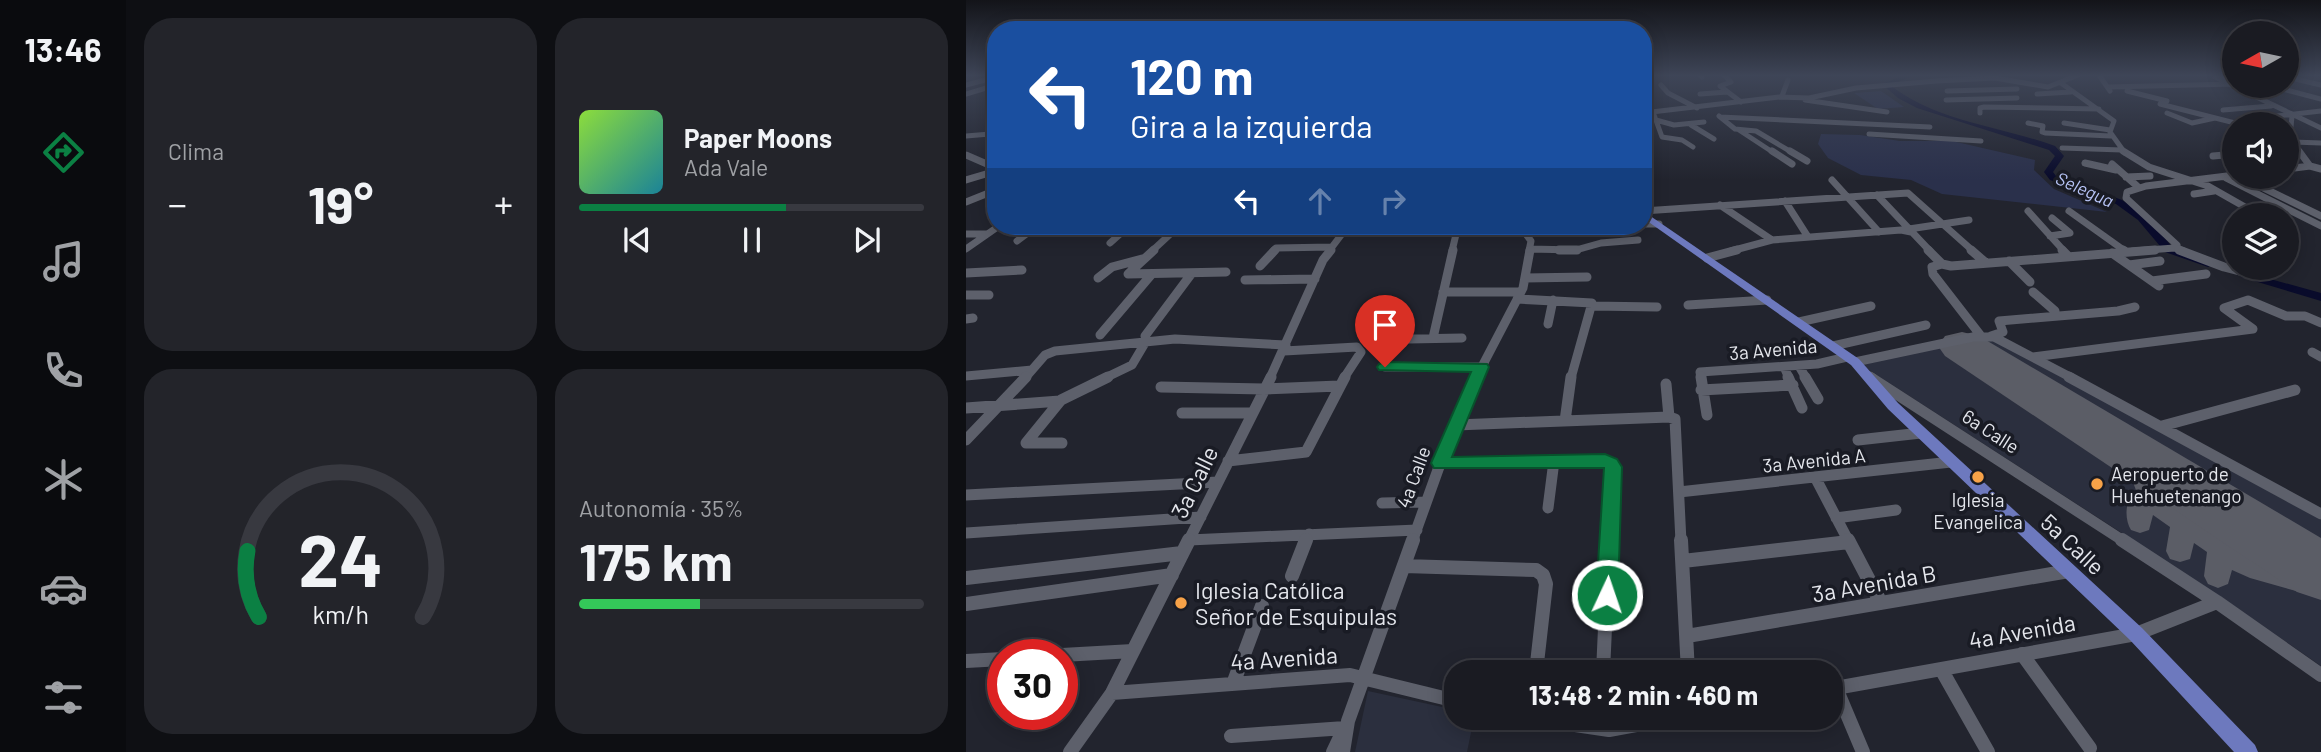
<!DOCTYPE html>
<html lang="es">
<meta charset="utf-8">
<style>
body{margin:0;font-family:Barlow,sans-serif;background:#23242a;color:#f1f3f6;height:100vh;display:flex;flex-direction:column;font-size:26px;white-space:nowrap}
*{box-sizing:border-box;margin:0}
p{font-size:23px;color:#9fa1a5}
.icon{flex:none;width:38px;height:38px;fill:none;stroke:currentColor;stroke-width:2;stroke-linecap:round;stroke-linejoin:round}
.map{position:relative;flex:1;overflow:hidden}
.drawer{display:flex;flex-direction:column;gap:18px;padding:18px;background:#0e0f13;width:840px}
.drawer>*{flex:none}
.top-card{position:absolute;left:21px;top:21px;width:665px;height:214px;border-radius:28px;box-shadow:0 4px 18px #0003,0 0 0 2px #383940;background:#1a4fa0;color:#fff;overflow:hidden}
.needle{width:46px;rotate:261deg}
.buttons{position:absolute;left:1256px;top:21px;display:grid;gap:14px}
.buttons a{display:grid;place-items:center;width:77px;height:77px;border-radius:50%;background:#1a1b22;box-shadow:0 4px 18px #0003,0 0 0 2px #383940;font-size:35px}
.speed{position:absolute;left:21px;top:639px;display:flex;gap:14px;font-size:35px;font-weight:700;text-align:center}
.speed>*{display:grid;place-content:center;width:91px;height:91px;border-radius:50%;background:#1a1b22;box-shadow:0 4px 18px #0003,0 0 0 2px #383940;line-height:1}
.speed .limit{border:10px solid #d22;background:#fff;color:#111}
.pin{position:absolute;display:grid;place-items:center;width:60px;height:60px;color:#fff;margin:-72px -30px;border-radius:50% 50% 50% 0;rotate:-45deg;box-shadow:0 0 7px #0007}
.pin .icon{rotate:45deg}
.me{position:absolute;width:77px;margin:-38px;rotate:3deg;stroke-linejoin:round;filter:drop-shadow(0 0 5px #0008)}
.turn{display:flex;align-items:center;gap:24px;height:147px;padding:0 28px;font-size:32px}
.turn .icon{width:91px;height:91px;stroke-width:2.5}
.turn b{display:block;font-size:49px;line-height:60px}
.lanes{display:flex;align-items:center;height:66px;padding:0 28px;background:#0003;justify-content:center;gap:35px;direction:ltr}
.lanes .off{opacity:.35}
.big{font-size:52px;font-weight:700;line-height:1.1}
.drawer .card{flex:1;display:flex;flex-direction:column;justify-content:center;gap:10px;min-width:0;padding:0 24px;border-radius:28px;background:#23242a}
.drawer .dial{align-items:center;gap:0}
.dial svg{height:182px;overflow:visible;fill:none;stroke:#383940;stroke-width:7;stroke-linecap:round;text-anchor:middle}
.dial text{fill:#f1f3f6;stroke:none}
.song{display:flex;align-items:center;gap:21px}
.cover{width:84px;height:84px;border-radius:10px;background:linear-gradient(135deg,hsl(90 70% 55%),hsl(190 70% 35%))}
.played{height:7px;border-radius:4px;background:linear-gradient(90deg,#0b8043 60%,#383940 60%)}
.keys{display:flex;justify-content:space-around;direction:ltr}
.heat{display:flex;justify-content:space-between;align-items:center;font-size:38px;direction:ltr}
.charge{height:10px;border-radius:5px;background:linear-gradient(90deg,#34c759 35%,#383940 0)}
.drawer .tiles{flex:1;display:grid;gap:18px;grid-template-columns:repeat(2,1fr)}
.trip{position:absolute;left:478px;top:660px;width:399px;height:70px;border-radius:28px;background:#1a1b22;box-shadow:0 4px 18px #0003,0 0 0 2px #383940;font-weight:700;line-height:70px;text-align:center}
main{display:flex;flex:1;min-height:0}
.dock{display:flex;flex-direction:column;width:126px;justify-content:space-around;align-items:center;background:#0a0b0e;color:#9fa1a5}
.dock .icon{width:49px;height:49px}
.dock .active{color:#0b8043}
.dock b{font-size:32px;color:#f1f3f6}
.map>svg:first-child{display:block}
</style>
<main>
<nav class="dock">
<b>13:46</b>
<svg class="icon active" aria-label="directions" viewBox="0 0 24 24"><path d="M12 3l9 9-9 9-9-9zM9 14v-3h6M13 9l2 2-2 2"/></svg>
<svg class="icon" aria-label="music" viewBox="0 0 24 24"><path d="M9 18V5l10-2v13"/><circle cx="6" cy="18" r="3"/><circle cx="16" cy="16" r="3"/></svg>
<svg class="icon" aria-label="phone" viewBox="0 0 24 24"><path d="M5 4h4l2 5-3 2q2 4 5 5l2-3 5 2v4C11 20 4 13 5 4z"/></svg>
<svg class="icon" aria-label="climate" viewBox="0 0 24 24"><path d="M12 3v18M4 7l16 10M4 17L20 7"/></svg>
<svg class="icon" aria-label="car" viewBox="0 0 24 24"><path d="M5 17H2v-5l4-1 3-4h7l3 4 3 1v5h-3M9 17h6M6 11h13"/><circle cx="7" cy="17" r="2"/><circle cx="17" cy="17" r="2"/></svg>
<svg class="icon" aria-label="filters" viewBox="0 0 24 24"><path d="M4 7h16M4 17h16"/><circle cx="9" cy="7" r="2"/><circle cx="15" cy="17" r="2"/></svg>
</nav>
<section class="drawer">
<div class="tiles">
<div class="card"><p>Clima</p>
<div class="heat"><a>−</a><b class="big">19°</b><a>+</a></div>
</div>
<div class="card">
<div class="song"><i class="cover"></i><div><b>Paper Moons</b><p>Ada Vale</p></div></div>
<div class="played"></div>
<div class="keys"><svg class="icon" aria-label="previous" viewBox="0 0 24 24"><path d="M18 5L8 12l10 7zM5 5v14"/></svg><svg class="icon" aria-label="pause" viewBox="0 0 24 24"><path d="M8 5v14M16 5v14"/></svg><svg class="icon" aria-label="next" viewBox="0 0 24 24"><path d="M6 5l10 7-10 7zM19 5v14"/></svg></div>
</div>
<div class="card dial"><svg viewBox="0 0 100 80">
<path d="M14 69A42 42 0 1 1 86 69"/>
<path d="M14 69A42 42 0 0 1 9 40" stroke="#0b8043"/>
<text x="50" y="56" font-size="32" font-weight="700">24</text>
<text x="50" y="72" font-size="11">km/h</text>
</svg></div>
<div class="card"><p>Autonomía · 35%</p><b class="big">175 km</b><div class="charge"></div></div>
</div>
</section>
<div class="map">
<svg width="1355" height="752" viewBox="0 0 1355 752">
<rect width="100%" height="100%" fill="#22242e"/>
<!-- built -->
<path fill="#2b2f3e" d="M1017,337L1029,339L1355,520V666L1252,595L900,368L898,362Z
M402,691L490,710V718H508L501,752H389Z"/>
<!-- green -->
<path fill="#2a304b" d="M915,91L938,107L912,109L888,93Z
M855,134L894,135L934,141H986L1069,160L1068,170L1088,189L1141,212L976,194L945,180L895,175L862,158L852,144Z
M1190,478H1195L1335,569L1333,572C1295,576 1227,522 1197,498L1190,489Z"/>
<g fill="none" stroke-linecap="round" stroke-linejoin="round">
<!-- river -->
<path fill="#090b2b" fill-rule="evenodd" d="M939,75H949L924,85C971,122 1034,126 1089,146L1098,156L1087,172L1090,176L1156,200L1180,216L1207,248L1248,264L1242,267L1199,252L1172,220L1150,204L1084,180L1078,172L1089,156L1083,150L951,108L932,98L916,84Z
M1279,272L1355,293V301L1275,277L1273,275Z"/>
<!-- taxiway -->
<path fill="#5b5d66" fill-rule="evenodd" d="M1169,447L1177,449L1181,455L1198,496L1292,558L1355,574V598L1284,578L1266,570L1262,584L1252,588L1242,584L1238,576L1241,552L1228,543L1224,559L1214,562L1204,559L1200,551L1204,527L1187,515L1183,530L1174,533L1165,530C1159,520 1159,506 1165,495L1171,493L1157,455L1161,449Z"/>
<!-- runway -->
<path fill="#5b5d66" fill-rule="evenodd" d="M996,332L1013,336L1355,538V600L1331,592L979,356L972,346L979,336Z"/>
<!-- minor-far4 -->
<path stroke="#5d606b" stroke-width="5" d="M734,75L736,77
M758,75L765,82L754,86L775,102
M1133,75L1144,91
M1249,77L1355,128
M1249,77L1269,76
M1321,77L1355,85
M1095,83L1148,121L1144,132L1159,153
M0,85L30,77
M695,85L702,93L731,108
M1305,86L1355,99
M1141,87L1269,84
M981,91L1051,89
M1161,91L1201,101
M0,94L30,85
M734,94L761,92
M1071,94L1105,92
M816,96L822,80
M839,100L921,112
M980,100L1051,98
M1194,104L1273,124
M1257,110L1305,106
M687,112L696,137L716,140L727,147
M677,113L813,97L843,98L890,88L970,81L1029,78L1082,87L1112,75
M1014,113V108L1018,107L1133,109
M1201,113L1226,123L1249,118
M753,116L769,129L790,131L827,153
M1326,116L1324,138L1334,153
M754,117L964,127
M690,120L708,125L738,122
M1276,120L1355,111
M1062,123L1077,126L1076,132L1079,133L1145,136
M1098,123L1144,130
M725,125L748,139
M773,130L808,153
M903,134L1015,141
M0,136L24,134
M1327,142L1355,143
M1096,148L1156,150"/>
<!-- minor-far3 -->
<path stroke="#5d606b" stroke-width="7" d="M806,151L826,164
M824,151L841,161
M1157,151L1183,167L1242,186L1293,215
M0,155L30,168
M1247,156L1269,154
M1119,163L1150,170
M1146,164L1171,186
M1344,166L1355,169
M1321,169L1344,166L1333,151
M1160,177L1184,176
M1275,177L1355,216
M1260,178L1355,226
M0,180L30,171
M866,180L913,232
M1228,194L1248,191
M911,195L964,251
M819,201L842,237
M0,202L30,190
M754,205L806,240
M677,211L942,193L1007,251
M1062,211L1098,251
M1103,211L1159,251
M1265,221H1269
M677,224H693
M554,226L565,241L563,251
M943,229L1003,220
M0,234H20
M1084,236L1104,233L1086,218
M51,241L71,226
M144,243L163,226
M1209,248L1218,251
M0,249L33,226
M564,249L610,250L635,243L672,240
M186,251L213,226
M307,251L310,248L365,247
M363,251L382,226
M486,251L492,226
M765,251L806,240L935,230L945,232
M1167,251L1209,248L1211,245L1160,198L1161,192L1180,186L1269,175"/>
<!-- minor-far2 -->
<path stroke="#5d606b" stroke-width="9" d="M593,250H611
M962,250L976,264L985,266L1189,250
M1005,250L1020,263
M1096,250L1102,256
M1157,250L1160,252
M1213,250L1258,267L1293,276L1308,270
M1146,253L1193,286
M741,258L771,250
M1043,261L1064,282
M976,264L966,267L967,274L1015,336
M1163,265L1194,261
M294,266L309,250
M0,273L56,270
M162,274L260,272
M162,274L188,250
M132,278L146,267L176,259
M559,278L621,277
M279,280L349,279
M1186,281L1240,274
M477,292H555
M1067,292L1089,311
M0,295H23
M551,299L626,303L605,378
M722,305L801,300
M626,306L691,307
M0,319L7,318
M833,322L905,306
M582,324L587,300
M1287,329L1258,308L1282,300L1320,316H1339L1355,323
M134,335L185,275
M179,336L226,273
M1025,336L1037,332L1033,321L1152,311L1169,307
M467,338L487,250
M443,339L496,338
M867,346L960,325
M318,351L391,347L395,352L378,378
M1346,352L1355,357
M1067,357L1287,329
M889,362L1007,337H1028L1106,378
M833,366L840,378
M419,367H515
M818,367L823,378
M0,376L66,370
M903,376L907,378
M59,378L79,355L89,351L209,339L320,345
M139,378L166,365L179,343
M304,378L357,260L365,250
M510,378L557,288L564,250
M735,378L734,372L851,364L881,357"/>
<!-- minor-far1 -->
<path stroke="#5d606b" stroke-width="11" d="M735,377L741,415
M822,377L836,408
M839,377L852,399
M904,377L1159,542
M1103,377L1355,514
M700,384L703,417
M195,387L298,389L373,386
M735,390L827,385
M0,408L94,401
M216,413H287
M599,421L605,377
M490,425L703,417L709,419L715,542
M1196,426L1329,390
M0,440L60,377
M892,440L955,433
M96,443H60L95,400L142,377
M262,461L340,452L379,377
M474,463L639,461L647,467L643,542
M849,477L883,542
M713,492L985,462
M0,495L252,482
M416,503L459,502
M582,508L588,461
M870,518L930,510
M0,533L235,517
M223,540L451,530
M222,542L305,377
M340,542L343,534
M446,542L478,453L511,377"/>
<!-- minor -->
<path stroke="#5d606b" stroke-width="14" d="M715,540L722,672
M882,540L915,603
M1156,540L1251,602L1355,675
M717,561L883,542
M438,566L570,570L577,575L580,584L570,672
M326,576L340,540
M0,578L216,553
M0,604L206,575
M721,636L1103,571
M1056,654L1124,748
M96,655L167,651
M0,661L37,659
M975,669L1022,752
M637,672L643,540
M267,684L296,606
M870,688L897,752
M864,689L1170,634L1251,602
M146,693L384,675L490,701
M562,718L643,730L708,718
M635,718V729
M265,736L379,728
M104,752L146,693L223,540
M367,752L377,731
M377,752L382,721L447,540"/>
<!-- major -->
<path fill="#6d79be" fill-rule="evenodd" d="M677,211L893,359L932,403L1176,628L1289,745L1292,752H1268L1164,640L922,409L885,365L677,218Z"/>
</g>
<!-- sky -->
<linearGradient id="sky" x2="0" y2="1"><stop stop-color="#131419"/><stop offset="0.42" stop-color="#3e4557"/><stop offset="1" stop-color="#3e4557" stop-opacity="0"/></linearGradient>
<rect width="1355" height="180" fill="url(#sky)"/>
<!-- route -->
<path fill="#0b8043" stroke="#07532c" stroke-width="2" d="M419,362L521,364L523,367L486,457L639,454L651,459L656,467L652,595L649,602L641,604L633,602L630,595L638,468H468L465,463L505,372L413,370L411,367L413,364Z"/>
<!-- markers -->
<g fill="#f7a248" stroke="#191b24" stroke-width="2.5">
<circle cx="1012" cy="477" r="7"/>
<circle cx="1131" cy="484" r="7"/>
<circle cx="215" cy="603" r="7"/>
</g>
<g text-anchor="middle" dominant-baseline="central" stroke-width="7" stroke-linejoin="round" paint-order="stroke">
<!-- far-water labels -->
<g font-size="18" font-style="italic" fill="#b8c5f8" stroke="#191b24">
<text transform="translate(1119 189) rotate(24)">Selegua</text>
</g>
<!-- street labels -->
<g font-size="19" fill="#e4e6ec" stroke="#191b24">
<text transform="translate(807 349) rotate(-5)">3a Avenida</text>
<text transform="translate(1025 431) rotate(33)">6a Calle</text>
<text transform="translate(848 460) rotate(-6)">3a Avenida A</text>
<text transform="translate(447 477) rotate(-70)">4a Calle</text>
</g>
<!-- poi labels -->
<g font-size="19" fill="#e4e6ec" stroke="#191b24" text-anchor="start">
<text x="1145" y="473">Aeropuerto de<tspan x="1145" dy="22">Huehuetenango</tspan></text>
<text x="1012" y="499" text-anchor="middle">Iglesia<tspan x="1012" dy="22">Evangelica</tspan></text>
</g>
<!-- near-street labels -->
<g font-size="23" fill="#e4e6ec" stroke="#191b24">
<text transform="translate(228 482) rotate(-64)">3a Calle</text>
<text transform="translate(1107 544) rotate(43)">5a Calle</text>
<text transform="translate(908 583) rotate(-10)">3a Avenida B</text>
<text transform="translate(1056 631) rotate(-10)">4a Avenida</text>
<text transform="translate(318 658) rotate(-4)">4a Avenida</text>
</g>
<!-- near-poi labels -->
<g font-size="23" fill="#e4e6ec" stroke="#191b24" text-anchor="start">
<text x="229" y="590">Iglesia Católica<tspan x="229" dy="26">Señor de Esquipulas</tspan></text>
</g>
</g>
</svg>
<div class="buttons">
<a><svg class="needle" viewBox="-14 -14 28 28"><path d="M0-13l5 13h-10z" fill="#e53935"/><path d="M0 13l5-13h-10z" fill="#9fa1a5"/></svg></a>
<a><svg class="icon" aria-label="sound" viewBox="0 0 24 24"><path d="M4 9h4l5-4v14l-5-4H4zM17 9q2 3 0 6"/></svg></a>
<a><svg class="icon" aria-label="layers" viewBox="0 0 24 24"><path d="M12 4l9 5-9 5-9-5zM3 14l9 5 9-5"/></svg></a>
</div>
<div class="speed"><div class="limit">30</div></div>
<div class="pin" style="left:419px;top:367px;background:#d93025"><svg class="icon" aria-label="arrive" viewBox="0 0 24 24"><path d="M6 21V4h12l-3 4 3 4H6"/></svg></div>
<svg class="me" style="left:641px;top:595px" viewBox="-20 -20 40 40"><circle r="17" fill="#0b8043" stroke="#fff" stroke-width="3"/><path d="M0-11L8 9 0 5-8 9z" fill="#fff"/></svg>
<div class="trip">13:48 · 2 min · 460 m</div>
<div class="top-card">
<div class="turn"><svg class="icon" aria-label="left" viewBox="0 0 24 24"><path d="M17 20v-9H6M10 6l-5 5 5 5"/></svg><div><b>120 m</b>Gira a la izquierda</div></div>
<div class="lanes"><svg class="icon" aria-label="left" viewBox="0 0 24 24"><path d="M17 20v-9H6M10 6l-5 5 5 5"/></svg><svg class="icon off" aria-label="ahead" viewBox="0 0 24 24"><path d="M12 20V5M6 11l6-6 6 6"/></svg><svg class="icon off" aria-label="right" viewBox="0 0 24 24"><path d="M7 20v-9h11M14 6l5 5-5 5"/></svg></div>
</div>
</div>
</main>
